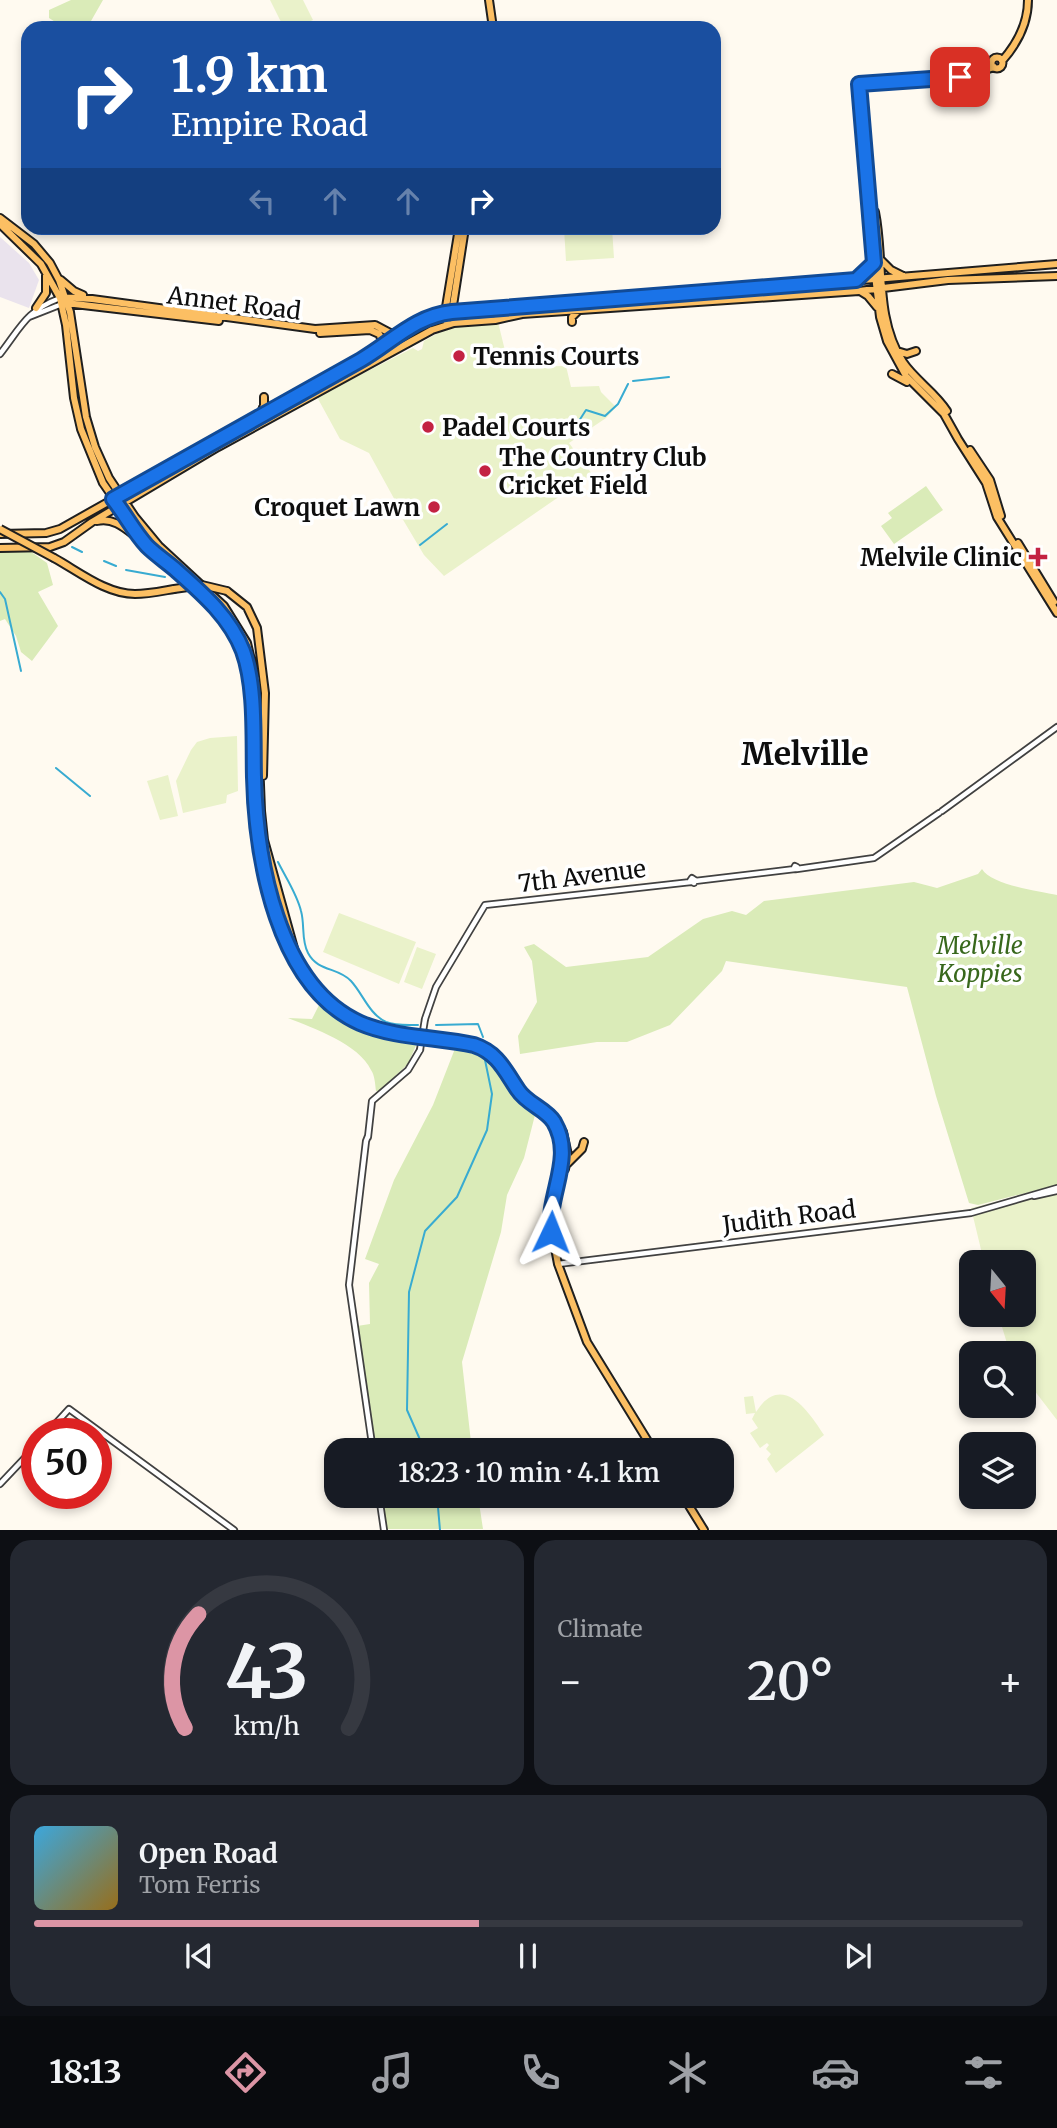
<!DOCTYPE html>
<meta charset="utf-8">
<style>
body{margin:0;font-family:Merriweather,serif;background:#242831;color:#f1f3f6;height:100vh;display:flex;flex-direction:column;font-size:26px;white-space:nowrap}
*{box-sizing:border-box;margin:0}
p{font-size:23px;color:#9ea1a6}
.icon{flex:none;width:38px;height:38px;fill:none;stroke:currentColor;stroke-width:2;stroke-linecap:round;stroke-linejoin:round}
.map{position:relative;height:1530px;overflow:hidden}
.side{display:flex;flex-direction:column;gap:10px;padding:10px;background:#0d0f14;flex:1}
.side>*{flex:none}
.guide{position:absolute;left:21px;top:21px;width:700px;height:214px;border-radius:21px;box-shadow:0 4px 10px #0003;background:#1a4fa0;color:#fff;overflow:hidden}
.needle{width:46px;rotate:162deg}
.fabs{position:absolute;left:959px;top:1250px;display:grid;gap:14px}
.fabs a{display:grid;place-items:center;width:77px;height:77px;border-radius:14px;background:#171b24;box-shadow:0 4px 10px #0003;font-size:35px}
.speed{position:absolute;left:21px;top:1418px;display:flex;gap:14px;font-size:35px;font-weight:700;text-align:center}
.speed>*{display:grid;place-content:center;width:91px;height:91px;border-radius:50%;background:#171b24;box-shadow:0 4px 10px #0003;line-height:1}
.speed .limit{border:10px solid #d22;background:#fff;color:#111}
.pin{position:absolute;display:grid;place-items:center;width:60px;height:60px;color:#fff;margin:-30px;border-radius:14px;box-shadow:0 4px 10px #0006}
.me{position:absolute;width:77px;margin:-38px;rotate:2deg;stroke-linejoin:round;filter:drop-shadow(0 0 5px #0008)}
.turn{display:flex;align-items:center;gap:24px;height:147px;padding:0 35px;font-size:32px}
.turn .icon{width:91px;height:91px;stroke-width:2.5}
.turn b{display:block;font-size:49px;line-height:60px}
.lanes{display:flex;align-items:center;height:66px;padding:0 35px;background:#0003;justify-content:center;gap:35px;direction:ltr}
.lanes .off{opacity:.35}
.big{font-size:52px;font-weight:600;line-height:1.1}
.side .card{flex:1;display:flex;flex-direction:column;justify-content:center;gap:10px;min-width:0;padding:0 24px;border-radius:21px;background:#242831}
.side .dial{align-items:center;gap:0}
.dial svg{height:182px;overflow:visible;fill:none;stroke:#363941;stroke-width:7;stroke-linecap:round;text-anchor:middle}
.dial text{fill:#f1f3f6;stroke:none}
.song{display:flex;align-items:center;gap:21px}
.cover{width:84px;height:84px;border-radius:10px;background:linear-gradient(135deg,hsl(200 70% 55%),hsl(40 70% 35%))}
.played{height:7px;border-radius:4px;background:linear-gradient(90deg,#dc95a5 45%,#363941 45%)}
.keys{display:flex;justify-content:space-around;direction:ltr}
.heat{display:flex;justify-content:space-between;align-items:center;font-size:38px;direction:ltr}
.side .tiles{flex:1;display:grid;gap:10px;grid-template-columns:1fr 1fr}
.card:last-child{grid-column:span 2}
.trip{position:absolute;left:324px;top:1438px;width:410px;height:70px;border-radius:21px;background:#171b24;box-shadow:0 4px 10px #0003;font-weight:600;line-height:70px;text-align:center}
.dock{display:flex;height:112px;justify-content:space-around;align-items:center;background:#090b0e;color:#9ea1a6}
.dock .icon{width:49px;height:49px}
.dock .current{color:#dc95a5}
.dock b{font-size:32px;color:#f1f3f6}
.map>svg:first-child{display:block}
</style>
<div class="map">
<svg width="1057" height="1530" viewBox="0 0 1057 1530">
<rect width="100%" height="100%" fill="#fffaf0"/>
<!-- industrial -->
<path fill="#eae3ed" d="M0,237L29,263L39,280L29,308L0,297Z"/>
<!-- green -->
<path fill="#daebb8" d="M71,0H103L87,28H65L49,18V10Z
M926,486L943,510L894,544L881,526L892,518L888,513Z
M30,551L47,563L53,585L38,592L58,626L32,661L21,652L16,636L5,619L0,621V552Z
M982,869C991,885 1039,891 1057,895V1185L978,1205L969,1203L936,1096L907,987L726,961L722,971L670,1025L627,1042H597L520,1054L518,1036L537,1002L532,961L524,947L534,944L566,967L648,957L703,919L732,911L746,915L764,901L914,882L937,888L978,874Z
M319,1005L347,1025L372,1036L417,1043L408,1064L379,1091H376C375,1084 375,1076 371,1070C359,1044 313,1028 288,1018L312,1019Z
M456,1046L466,1047L485,1055L508,1083L517,1101L535,1115L524,1158L507,1195L501,1232L462,1362L472,1451H373L357,1326L370,1324L369,1283L379,1264L365,1259L394,1180L433,1105Z
M379,1496H478L483,1529H383Z"/>
<!-- pitch -->
<path fill="#eaf2ca" d="M270,0H303L313,20L296,28H284Z
M564,228H612L614,258L566,261Z
M498,322L509,367L566,366L571,387L599,386L601,392L616,407L606,418L569,443L592,474L444,576L424,555L396,508L397,504L369,453L340,439L317,397L413,348L418,351L422,349L424,341L447,328Z
M237,736L238,791L227,795L226,803L183,813L176,781L191,750L197,742L210,738Z
M168,775L178,816L160,820L147,781Z
M339,913L416,942L399,984L323,952Z
M417,947L436,954L422,989L404,982Z
M1057,1186V1420L1024,1377V1353H1010L998,1314H1024V1262H984L971,1208Z
M753,1396L756,1412C782,1371 809,1412 824,1435L776,1473L767,1459L771,1454L766,1449L769,1445L767,1443L760,1448L750,1433L758,1428L752,1419L755,1413L746,1414L744,1397Z"/>
<g fill="none" stroke-linecap="round" stroke-linejoin="round">
<!-- stream -->
<path stroke="#38abd1" stroke-width="2" d="M633,381L669,377
M547,433L577,424L586,410L605,416L618,404L628,384
M420,545L447,524
M72,547L82,552
M104,561L116,566
M126,570L165,577
M0,592L5,599L21,671
M56,768L90,796
M278,862C286,878 297,894 301,911C305,925 301,940 308,953C318,972 338,967 351,981C363,994 369,1014 386,1022C396,1026 408,1025 418,1025
M436,1025L478,1024L483,1037
M425,1451L407,1410L409,1292L425,1231L457,1197L487,1130L492,1094L485,1060
M437,1496L440,1530"/>
<defs>
<path id="minor" d="M29,317L62,304
M0,354C21,327 26,311 60,298
M942,811L1057,727
M795,866L797,867L796,869L794,868Z
M797,869L874,858L939,813
M692,878L695,880L694,883L690,881Z
M695,881L795,869
M425,1019L436,987L485,905L691,882
M368,1136L366,1141L349,1285L373,1451
M368,1137L372,1101L408,1070L420,1050
M1034,1196L1057,1191
M558,1264L971,1213L1057,1188
M47,1433L69,1409L234,1530
M0,1484L37,1445
M379,1496L384,1530"/>
<path id="major" d="M489,0L493,28
M991.5 63a5.5 5.5 0 1 1 11 0a5.5 5.5 0 1 1-11 0Z
M1002,61C1017,44 1028,23 1028,0
M860,84L965,77L994,67
M862,87L876,284L880,317L887,341L906,376L944,414L958,439L986,483L997,517L1057,613
M875,212C885,261 874,317 903,362C915,380 935,392 947,411
M0,218L34,244L50,263L59,280L70,312L86,417L95,447L109,478L135,517L159,546L224,606L247,643L256,681L261,811L264,840L297,959
M0,224L41,264L60,298L66,325L74,398L81,429L103,483L146,545L216,608L233,630L243,651L249,679L255,806L259,846L271,895L294,959L311,984L326,1001L362,1023L392,1033L474,1045L494,1056L503,1065L524,1097L556,1121L563,1132L568,1155L565,1169L559,1176
M881,260L891,270L903,276
M858,279L875,263
M61,280L74,291L83,295
M860,291L868,296L877,307
M62,297L92,299L315,329L375,325L390,333H397
M66,303L219,321
M36,308L46,293V275
M572,322V317L579,310
M454,323L452,312L465,228
M447,324L445,313L459,228
M320,333L370,330L379,334L385,345
M897,351L907,354L916,351
M892,374L907,382
M260,415L264,405V397
M970,450L990,480L1001,516
M97,521C114,517 126,529 139,539
M0,534L46,533L60,529L375,352L414,324L436,315L1057,264
M1018,543L1054,602
M0,548L50,547L64,542L92,522L218,447L432,330L454,323L495,320L522,314L859,291L948,280L1057,276
M54,558C78,571 106,594 135,594C148,594 162,591 174,589
M227,591L247,607L257,628L265,693L263,776
M557,1129L563,1145V1155L553,1196L550,1221L558,1264L587,1342L654,1451
M566,1165L582,1149L584,1142
M683,1496L704,1530"/>
</defs>
<!-- minor casing -->
<use href="#minor" stroke="#414141" stroke-width="8"/>
<!-- major casing -->
<use href="#major" stroke="#1f1f1f" stroke-width="10"/>
<!-- minor -->
<use href="#minor" stroke="#fff" stroke-width="4.5"/>
<!-- major -->
<use href="#major" stroke="#fcbf63" stroke-width="6"/>
<defs>
<path id="minor-bridge" d="M420,1050L425,1019"/>
<path id="major-bridge" d="M0,529L54,558
M174,589L202,585L227,591"/>
</defs>
<!-- minor-bridge casing -->
<use href="#minor-bridge" stroke="#414141" stroke-width="8" stroke-linecap="butt"/>
<!-- major-bridge casing -->
<use href="#major-bridge" stroke="#1f1f1f" stroke-width="10" stroke-linecap="butt"/>
<!-- minor-bridge -->
<use href="#minor-bridge" stroke="#fff" stroke-width="4.5"/>
<!-- major-bridge -->
<use href="#major-bridge" stroke="#fcbf63" stroke-width="6"/>
</g>
<g fill="none" stroke-linecap="round" stroke-linejoin="round">
<defs>
<path id="route" d="M551,1232C547,1194 575,1158 554,1122C546,1109 527,1104 518,1090C505,1071 498,1053 474,1045C437,1037 395,1038 360,1023C277,986 256,858 254,777C253,738 256,687 243,651C230,617 202,593 176,570C167,562 156,555 147,546C134,532 125,514 113,499L361,360C392,342 415,316 452,312L856,280L874,263L859,84L960,77"/>
</defs>
<!-- route casing -->
<use href="#route" stroke="#114b97" stroke-width="18"/>
<!-- route -->
<use href="#route" stroke="#1a73e8" stroke-width="12"/>
</g>
<!-- markers -->
<g fill="#c32242" stroke="#fff" stroke-width="2.5">
<circle cx="459" cy="356" r="7"/>
<circle cx="428" cy="427" r="7"/>
<circle cx="485" cy="471" r="7"/>
<circle cx="434" cy="507" r="7"/>
<path d="M1034.5 546.5h7v7h7v7h-7v7h-7v-7h-7v-7h7z"/>
</g>
<g text-anchor="middle" dominant-baseline="central" stroke-width="7" stroke-linejoin="round" paint-order="stroke">
<!-- street labels -->
<g font-size="24" fill="#0e0e0e" stroke="#fff">
<text transform="translate(234 303) rotate(7)">Annet Road</text>
<text transform="translate(582 876) rotate(-7)">7th Avenue</text>
<text transform="translate(789 1217) rotate(-7)">Judith Road</text>
</g>
<!-- poi labels -->
<g font-size="24" font-weight="bold" fill="#0e0e0e" stroke="#fff" text-anchor="start">
<text x="473" y="356">Tennis Courts</text>
<text x="442" y="427">Padel Courts</text>
<text x="499" y="457">The Country Club<tspan x="499" dy="28">Cricket Field</tspan></text>
<text x="420" y="507" text-anchor="end">Croquet Lawn</text>
<text x="1022" y="557" text-anchor="end">Melvile Clinic</text>
</g>
<!-- park labels -->
<g font-size="24" font-style="italic" fill="#38681c" stroke="#fff">
<text x="980" y="945">Melville<tspan x="980" dy="28">Koppies</tspan></text>
</g>
<!-- district labels -->
<g font-size="32" font-weight="bold" fill="#0e0e0e" stroke="#fff">
<text x="805" y="754">Melville</text>
</g>
</g>
</svg>
<div class="fabs">
<a><svg class="needle" viewBox="-14 -14 28 28"><path d="M0-13l5 13h-10z" fill="#e53935"/><path d="M0 13l5-13h-10z" fill="#9ea1a6"/></svg></a>
<a><svg class="icon" aria-label="search" viewBox="0 0 24 24"><circle cx="10" cy="10" r="6"/><path d="M15 15l6 6"/></svg></a>
<a><svg class="icon" aria-label="layers" viewBox="0 0 24 24"><path d="M12 4l9 5-9 5-9-5zM3 14l9 5 9-5"/></svg></a>
</div>
<div class="speed"><div class="limit">50</div></div>
<div class="pin" style="left:960px;top:77px;background:#d93025"><svg class="icon" aria-label="arrive" viewBox="0 0 24 24"><path d="M6 21V4h12l-3 4 3 4H6"/></svg></div>
<svg class="me" style="left:551px;top:1232px" viewBox="-20 -20 40 40"><path d="M0-17L14 15 0 8-14 15z" fill="#1a73e8" stroke="#fff" stroke-width="4"/></svg>
<div class="trip">18:23 · 10 min · 4.1 km</div>
<div class="guide">
<div class="turn"><svg class="icon" aria-label="right" viewBox="0 0 24 24"><path d="M7 20v-9h11M14 6l5 5-5 5"/></svg><div><b>1.9 km</b>Empire Road</div></div>
<div class="lanes"><svg class="icon off" aria-label="left" viewBox="0 0 24 24"><path d="M17 20v-9H6M10 6l-5 5 5 5"/></svg><svg class="icon off" aria-label="ahead" viewBox="0 0 24 24"><path d="M12 20V5M6 11l6-6 6 6"/></svg><svg class="icon off" aria-label="ahead" viewBox="0 0 24 24"><path d="M12 20V5M6 11l6-6 6 6"/></svg><svg class="icon" aria-label="right" viewBox="0 0 24 24"><path d="M7 20v-9h11M14 6l5 5-5 5"/></svg></div>
</div>
</div>
<section class="side">
<div class="tiles">
<div class="card dial"><svg viewBox="0 0 100 80">
<path d="M14 69A42 42 0 1 1 86 69"/>
<path d="M14 69A42 42 0 0 1 20 19" stroke="#dc95a5"/>
<text x="50" y="56" font-size="32" font-weight="700">43</text>
<text x="50" y="72" font-size="11">km/h</text>
</svg></div>
<div class="card"><p>Climate</p>
<div class="heat"><a>−</a><b class="big">20°</b><a>+</a></div>
</div>
<div class="card">
<div class="song"><i class="cover"></i><div><b>Open Road</b><p>Tom Ferris</p></div></div>
<div class="played"></div>
<div class="keys"><svg class="icon" aria-label="previous" viewBox="0 0 24 24"><path d="M18 5L8 12l10 7zM5 5v14"/></svg><svg class="icon" aria-label="pause" viewBox="0 0 24 24"><path d="M8 5v14M16 5v14"/></svg><svg class="icon" aria-label="next" viewBox="0 0 24 24"><path d="M6 5l10 7-10 7zM19 5v14"/></svg></div>
</div>
</div>
</section>
<nav class="dock">
<b>18:13</b>
<svg class="icon current" aria-label="directions" viewBox="0 0 24 24"><path d="M12 3l9 9-9 9-9-9zM9 14v-3h6M13 9l2 2-2 2"/></svg>
<svg class="icon" aria-label="music" viewBox="0 0 24 24"><path d="M9 18V5l10-2v13"/><circle cx="6" cy="18" r="3"/><circle cx="16" cy="16" r="3"/></svg>
<svg class="icon" aria-label="phone" viewBox="0 0 24 24"><path d="M5 4h4l2 5-3 2q2 4 5 5l2-3 5 2v4C11 20 4 13 5 4z"/></svg>
<svg class="icon" aria-label="climate" viewBox="0 0 24 24"><path d="M12 3v18M4 7l16 10M4 17L20 7"/></svg>
<svg class="icon" aria-label="car" viewBox="0 0 24 24"><path d="M5 17H2v-5l4-1 3-4h7l3 4 3 1v5h-3M9 17h6M6 11h13"/><circle cx="7" cy="17" r="2"/><circle cx="17" cy="17" r="2"/></svg>
<svg class="icon" aria-label="filters" viewBox="0 0 24 24"><path d="M4 7h16M4 17h16"/><circle cx="9" cy="7" r="2"/><circle cx="15" cy="17" r="2"/></svg>
</nav>
